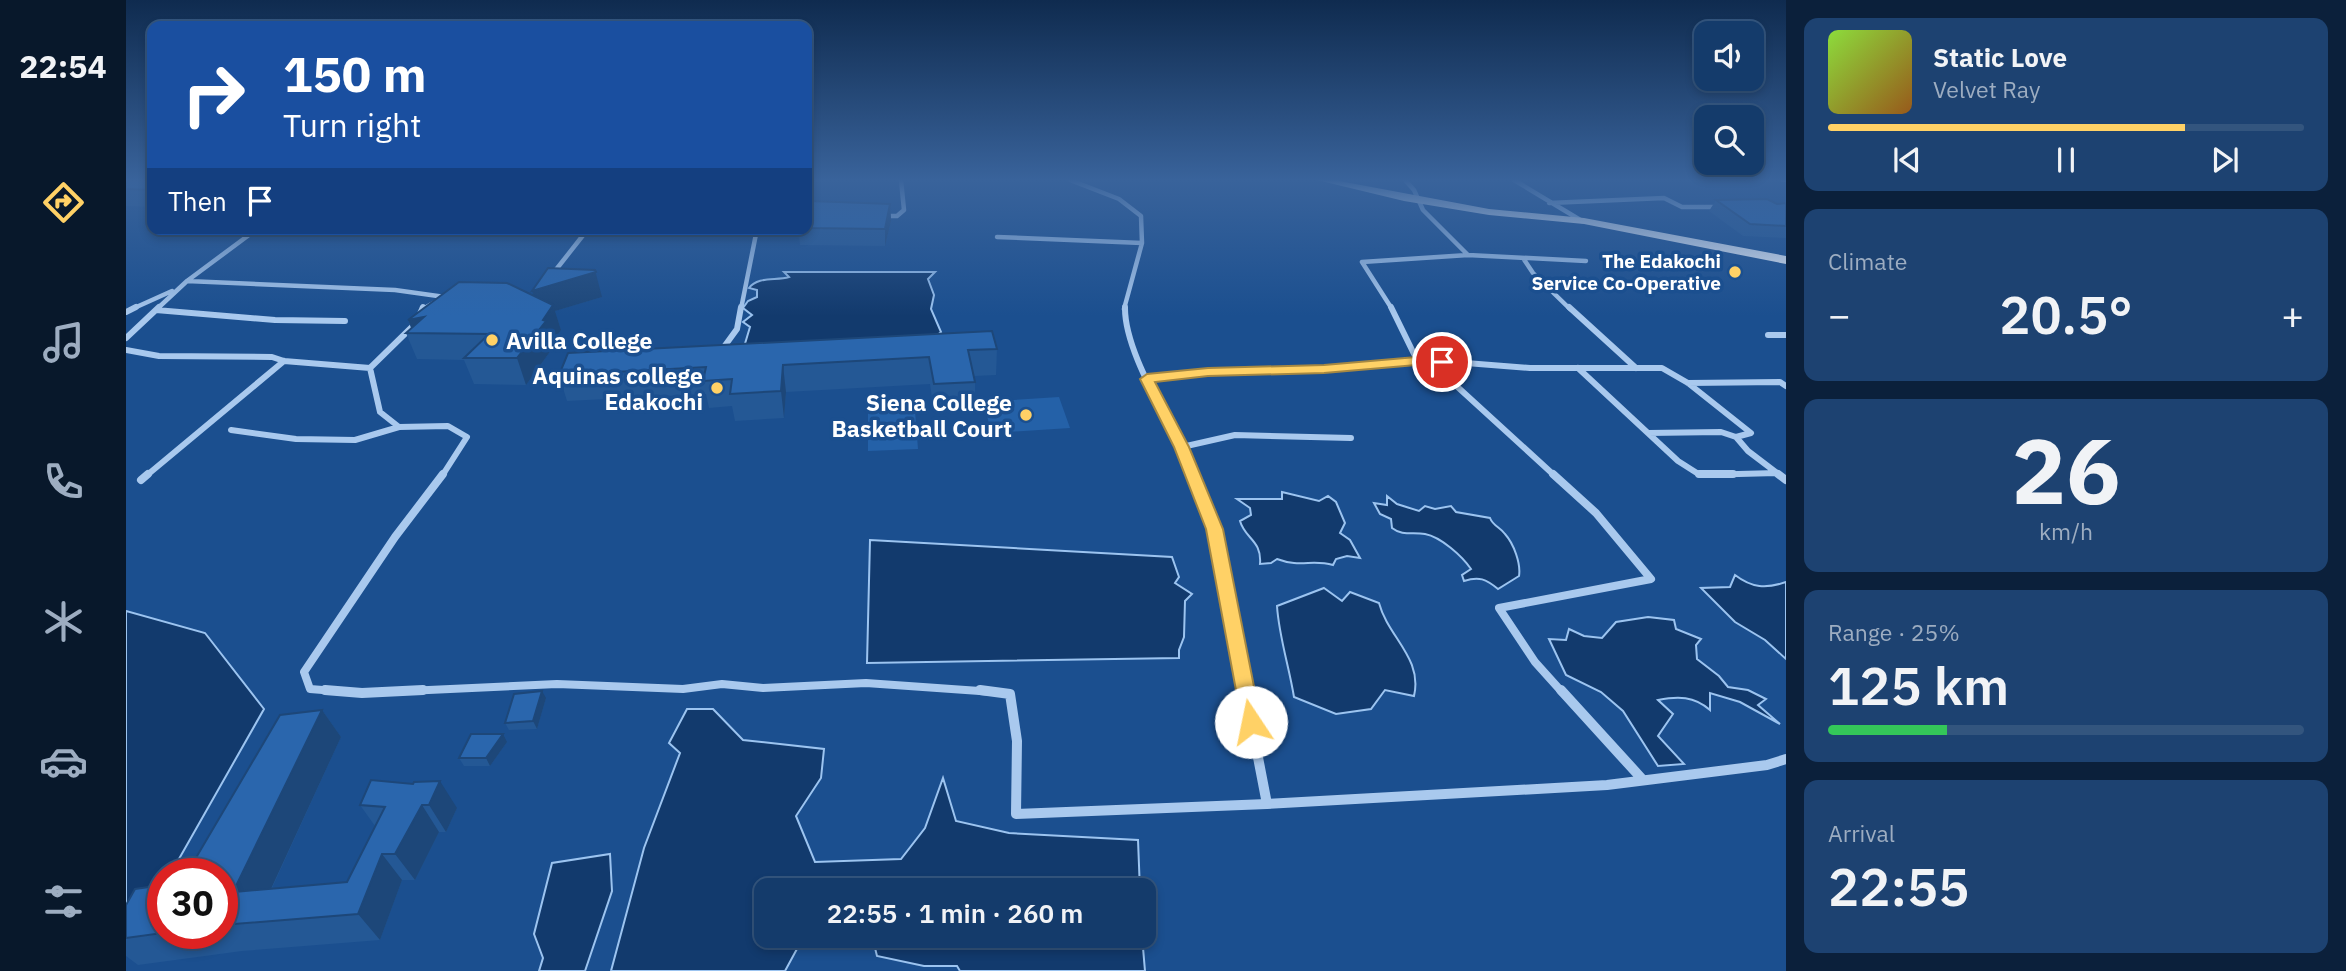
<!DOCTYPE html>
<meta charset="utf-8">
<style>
body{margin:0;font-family:"IBM Plex Sans",sans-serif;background:#1d4271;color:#f1f3f6;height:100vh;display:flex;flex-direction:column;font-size:26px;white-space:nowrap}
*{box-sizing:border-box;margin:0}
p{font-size:23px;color:#9dadc1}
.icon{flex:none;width:38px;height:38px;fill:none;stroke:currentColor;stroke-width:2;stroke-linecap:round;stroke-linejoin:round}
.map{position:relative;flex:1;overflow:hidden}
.panel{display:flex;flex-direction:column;gap:18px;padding:18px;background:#0b203b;width:560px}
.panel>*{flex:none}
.banner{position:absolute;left:21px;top:21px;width:665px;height:214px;border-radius:14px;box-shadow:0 4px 10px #0003,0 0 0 2px #33557e;background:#1a4fa0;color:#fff;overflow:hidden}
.controls{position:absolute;left:1568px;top:21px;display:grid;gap:14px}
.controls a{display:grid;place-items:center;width:70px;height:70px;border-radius:14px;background:#143b6b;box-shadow:0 4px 10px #0003,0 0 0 2px #33557e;font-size:35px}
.speed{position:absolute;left:21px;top:858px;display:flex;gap:14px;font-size:35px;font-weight:700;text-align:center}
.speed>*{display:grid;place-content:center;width:91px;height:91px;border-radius:50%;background:#143b6b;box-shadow:0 4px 10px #0003,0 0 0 2px #33557e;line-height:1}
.speed .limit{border:10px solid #d22;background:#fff;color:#111}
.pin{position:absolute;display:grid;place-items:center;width:60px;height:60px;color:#fff;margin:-30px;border:4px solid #fff;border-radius:50%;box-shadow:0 2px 7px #0007}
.me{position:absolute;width:77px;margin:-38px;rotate:349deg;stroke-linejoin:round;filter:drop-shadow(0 0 5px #0008)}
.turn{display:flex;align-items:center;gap:24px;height:147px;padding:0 21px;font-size:32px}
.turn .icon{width:91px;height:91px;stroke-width:2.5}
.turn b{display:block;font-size:49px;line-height:60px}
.then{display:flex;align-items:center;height:66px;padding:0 21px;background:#0003;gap:14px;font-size:26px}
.big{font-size:52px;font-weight:600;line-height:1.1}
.panel .card{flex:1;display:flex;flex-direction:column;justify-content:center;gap:10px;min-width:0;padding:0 24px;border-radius:14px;background:#1d4271}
.panel .dial{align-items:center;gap:0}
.dial b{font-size:91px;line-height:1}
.song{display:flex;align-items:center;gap:21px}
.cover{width:84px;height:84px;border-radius:10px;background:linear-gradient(135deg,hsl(90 70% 55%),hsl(30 70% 35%))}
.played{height:7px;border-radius:4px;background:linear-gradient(90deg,#ffd166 75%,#33557e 75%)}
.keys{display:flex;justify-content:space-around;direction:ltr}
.heat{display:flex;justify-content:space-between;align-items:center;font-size:38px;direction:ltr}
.charge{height:10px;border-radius:5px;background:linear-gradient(90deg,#34c759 25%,#33557e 0)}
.trip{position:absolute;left:628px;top:878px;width:402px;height:70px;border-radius:14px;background:#143b6b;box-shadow:0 4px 10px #0003,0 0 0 2px #33557e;font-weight:600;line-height:70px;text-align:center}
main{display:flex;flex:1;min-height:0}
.tab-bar{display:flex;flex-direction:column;width:126px;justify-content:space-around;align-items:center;background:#08182b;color:#9dadc1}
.tab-bar .icon{width:49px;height:49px}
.tab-bar .on{color:#ffd166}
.tab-bar b{font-size:32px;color:#f1f3f6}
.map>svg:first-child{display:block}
</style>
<main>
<nav class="tab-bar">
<b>22:54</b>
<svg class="icon on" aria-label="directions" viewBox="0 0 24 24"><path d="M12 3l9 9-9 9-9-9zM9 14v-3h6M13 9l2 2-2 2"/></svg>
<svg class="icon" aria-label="music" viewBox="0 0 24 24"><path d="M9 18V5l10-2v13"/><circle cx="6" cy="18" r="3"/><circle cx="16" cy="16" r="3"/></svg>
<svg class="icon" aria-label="phone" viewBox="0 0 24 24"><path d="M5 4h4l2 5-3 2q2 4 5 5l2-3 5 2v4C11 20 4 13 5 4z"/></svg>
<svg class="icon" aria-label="climate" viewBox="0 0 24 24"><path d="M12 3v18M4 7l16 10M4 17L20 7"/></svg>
<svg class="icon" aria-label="car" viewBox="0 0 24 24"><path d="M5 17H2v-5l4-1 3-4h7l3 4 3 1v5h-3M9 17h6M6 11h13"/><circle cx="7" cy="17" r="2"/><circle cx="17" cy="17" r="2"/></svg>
<svg class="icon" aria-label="filters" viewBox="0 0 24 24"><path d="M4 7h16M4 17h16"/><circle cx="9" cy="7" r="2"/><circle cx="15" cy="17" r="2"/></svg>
</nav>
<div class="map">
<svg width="1660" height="971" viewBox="0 0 1660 971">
<rect width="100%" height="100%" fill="#1b4f8f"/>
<!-- green -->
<path fill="#2461a8" d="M933,397L944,428L865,433L858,402Z
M788,398L792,449L742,451V400Z"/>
<!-- water -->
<path fill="#123a6d" stroke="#9cc4f0" stroke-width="2" d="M658,272H809L802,279L808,295L805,309L815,332L808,338L618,347L624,327L617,322L626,315L617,308L622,301L631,297V290L623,288C632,276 650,281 663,277Z
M1156,492L1193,501L1202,496L1210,502L1219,523L1214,533L1224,540L1234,558L1221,556L1210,559L1207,565C1185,559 1175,568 1151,559L1145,563L1134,564C1136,540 1119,539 1114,521L1125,515L1124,508L1111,499H1156Z
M1261,496L1271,504L1293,511L1299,506L1309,509L1325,506L1330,512L1364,518C1367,526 1374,527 1379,534C1388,544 1395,564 1393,576L1372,589C1360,579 1353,576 1338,581L1336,575L1345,569C1336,556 1315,537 1299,534C1287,532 1276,536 1266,528L1265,519L1254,514L1248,503L1261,505Z
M744,540L1046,557L1053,577L1049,583L1066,594L1059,601L1058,637L1053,650V658L741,663Z
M1609,575C1626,588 1640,589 1660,582V659L1639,640L1609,622L1575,588L1604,587Z
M1198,588L1216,601L1224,592L1253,603C1262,637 1297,658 1288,696L1259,690L1245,709L1210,714L1168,697C1163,666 1153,637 1151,606Z
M0,611L79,633L138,709L45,873H37V888L0,953Z
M1522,617L1548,620L1550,629L1575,639L1570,645L1571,659L1593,676L1602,687L1622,690L1640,699L1632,705L1654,724L1614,702L1584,693V710C1568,696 1552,696 1532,700L1547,714L1532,736L1558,764L1532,766L1497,711L1475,692L1440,675L1423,639L1440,640L1443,629L1458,636L1476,638L1490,622Z
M561,709H587L617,740L698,749L695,778L670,816L689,862L775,859L799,828L817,778L830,821L883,833L1012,840L1014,891H640V936H678L659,971H485L518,848L554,753L543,743Z
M484,854L486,891L459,971H413L417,958L408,934L426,863Z
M746,936H1016L1019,971H834L831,966H798L751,956Z"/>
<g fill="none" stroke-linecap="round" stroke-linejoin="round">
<!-- minor-far3 -->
<path stroke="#a9c9ee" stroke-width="4.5" d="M944,180L993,199L1015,216L1016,243L998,309
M1388,180L1456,221
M1423,203L1538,198L1556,207H1592
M755,216H771L778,210L775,180
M131,229L61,281L269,290L319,297
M871,237L1016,243
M1342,255L1460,261
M1397,258L1407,273L1444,309
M425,276L462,229
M6,309L46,291
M31,309L61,281
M297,309L311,301
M615,309L631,229
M1266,309L1236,262L1342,255L1297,210L1288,190L1279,180"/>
<!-- minor-far2 -->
<path stroke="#a9c9ee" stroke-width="6" d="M297,307L290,323L244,368L254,412L273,427L322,426L341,437L316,476
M999,307C998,355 1049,428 1067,476
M1265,307L1288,354L1302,360L1404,368H1536L1562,383L1625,433L1610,437L1622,451L1655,476
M1443,307L1510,368
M30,310L149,320L219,321
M0,312L10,307
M1642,335H1660
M0,338L33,307
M0,350L33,356L146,357L158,361L244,368
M595,351L611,329L615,307
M1452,368L1552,461L1574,475L1651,473
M1021,379L1082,372L1198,369L1302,360L1429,476
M1562,383L1654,382L1660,386
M105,430L170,439L229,440L273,427
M1522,433L1595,432L1610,437
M1056,447L1109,435L1225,438
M20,476L158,361"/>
<!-- minor-far1 -->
<path stroke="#a9c9ee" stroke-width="8" d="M1067,474L1088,529L1119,692
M1427,474L1470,513L1525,579L1373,608L1409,662L1436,692
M1573,474H1607
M1652,474L1660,480
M15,480L22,474
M222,692L184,689L178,672L269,537L317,474
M259,692L431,684L557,689L596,684L637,688L740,683L868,692"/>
<!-- minor -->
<path stroke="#a9c9ee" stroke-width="10" d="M199,690L236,693L297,690
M854,690L884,694L891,741L890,814L1141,804
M1119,690L1141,804L1481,785L1641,765L1660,759
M1435,690L1517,780"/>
<!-- secondary -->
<path fill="#d6e6fa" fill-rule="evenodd" d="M1654,180H1660V182H1655Z"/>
<!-- primary -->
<path fill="#f0f6ff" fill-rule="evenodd" d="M1191,180H1208L1363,209L1458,218L1660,256V264L1458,224L1363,215L1278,201Z"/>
</g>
<!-- wall -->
<path fill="#245895" d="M0,180H26V207L0,206Z
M1590,200L1651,204L1660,203V238L1617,236L1583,211Z
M764,204L765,221L759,246L674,245L672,229H681V205Z
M407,295L476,297L429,311L435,330L427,342L428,346L400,385L348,384L338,360L291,359L280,333L285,328L282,320Z
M871,349L870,375L848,376L849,382V409L808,411L804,384L660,392L658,418L609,421L606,406L583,408L580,394L441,401L433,375Z
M420,698L411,729L383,730L379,723Z
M196,710L215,737L146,888L221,882L249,826L234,805L245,780L331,808L320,832H313L289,880H276L254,940L116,951L12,965L0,956V905L37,933H96V873Z
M381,742L364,766H338L333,758Z"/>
<!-- shaded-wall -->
<path fill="#1d4779" d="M764,204L765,221L759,246V229Z
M469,270L476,297L429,311L435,330L427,342L428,346L400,385L391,358L414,316L406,291Z
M298,317L288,333L282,320Z
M657,365L660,392L658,418L655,391Z
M416,691L420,698L411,729L407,721Z
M196,710L215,737L132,917L107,892Z
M377,734L381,742L364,766L360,758Z
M314,781L331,808L320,832L303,805Z
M296,805L313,832L289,880L269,854Z
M256,854L276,880L254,940L232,914Z"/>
<!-- building -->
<path fill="#2a66ad" stroke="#1d4779" stroke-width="2" d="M0,180H26V190L0,189Z
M1641,199L1651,204L1660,203V226L1624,224L1590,200Z
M682,201L712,202L764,204L759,229L681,228V205Z
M422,268L469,270L470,272L406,291Z
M333,282L381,283L427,305L417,320L420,321L391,358H338L363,334L280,333L298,317L282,320Z
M866,331L871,349L842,350L849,382L808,384L803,357L657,365L655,391L604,394L606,379L577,381L580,367L433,375L442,353Z
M416,691L407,721L379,723L388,694Z
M196,710L107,892L221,882L259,807L234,805L245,780L287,784L288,782L314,781L303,805H296L269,854H256L232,914L96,925V873H61L154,715Z
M345,734H377L360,758H333Z
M37,885V933L0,938V905L9,889Z"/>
<!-- sky -->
<linearGradient id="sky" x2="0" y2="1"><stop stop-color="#0f2b4f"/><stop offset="0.57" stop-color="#39639b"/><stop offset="1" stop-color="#39639b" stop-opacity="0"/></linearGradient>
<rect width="1660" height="316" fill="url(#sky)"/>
<!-- route -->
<path fill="#ffd166" stroke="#a68842" stroke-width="2" d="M1302,356L1321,359L1323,362L1316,366L1302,364L1198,373L1082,376L1029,382L1063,447L1097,529L1135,722L1132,728L1125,730L1117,728L1080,529L1048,447L1014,379L1021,374L1082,368L1198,365Z"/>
<!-- markers -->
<g fill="#ffd166" stroke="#1b4f8f" stroke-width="2.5">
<circle cx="1609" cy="272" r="7"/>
<circle cx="366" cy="340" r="7"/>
<circle cx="591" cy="388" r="7"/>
<circle cx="900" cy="415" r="7"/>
</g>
<g text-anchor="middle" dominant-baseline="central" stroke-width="7" stroke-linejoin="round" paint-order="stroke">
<!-- far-poi labels -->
<g font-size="19" font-weight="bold" fill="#fff" stroke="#1b4f8f" text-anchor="end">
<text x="1595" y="261">The Edakochi<tspan x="1595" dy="22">Service Co-Operative</tspan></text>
</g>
<!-- poi labels -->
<g font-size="23" font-weight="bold" fill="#fff" stroke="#1b4f8f" text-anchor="end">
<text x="380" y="340" text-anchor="start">Avilla College</text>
<text x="577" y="375">Aquinas college<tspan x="577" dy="26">Edakochi</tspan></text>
<text x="886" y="402">Siena College<tspan x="886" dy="26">Basketball Court</tspan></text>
</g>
</g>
</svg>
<div class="controls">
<a><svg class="icon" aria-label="sound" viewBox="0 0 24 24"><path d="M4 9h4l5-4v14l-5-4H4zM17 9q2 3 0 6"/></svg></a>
<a><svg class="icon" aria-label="search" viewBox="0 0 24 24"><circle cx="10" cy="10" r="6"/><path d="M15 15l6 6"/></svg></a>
</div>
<div class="speed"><div class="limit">30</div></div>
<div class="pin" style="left:1316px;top:362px;background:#d93025"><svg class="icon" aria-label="arrive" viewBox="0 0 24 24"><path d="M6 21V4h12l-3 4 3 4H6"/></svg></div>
<svg class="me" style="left:1125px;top:722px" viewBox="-20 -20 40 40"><circle r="19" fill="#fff"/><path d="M0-13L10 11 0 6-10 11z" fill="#ffd166"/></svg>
<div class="trip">22:55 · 1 min · 260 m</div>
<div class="banner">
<div class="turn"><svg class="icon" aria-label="right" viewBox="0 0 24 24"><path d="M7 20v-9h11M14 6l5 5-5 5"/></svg><div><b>150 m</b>Turn right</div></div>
<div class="then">Then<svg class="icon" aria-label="arrive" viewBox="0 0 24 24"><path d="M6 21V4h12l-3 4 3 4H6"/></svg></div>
</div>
</div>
<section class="panel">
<div class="card">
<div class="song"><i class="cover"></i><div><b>Static Love</b><p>Velvet Ray</p></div></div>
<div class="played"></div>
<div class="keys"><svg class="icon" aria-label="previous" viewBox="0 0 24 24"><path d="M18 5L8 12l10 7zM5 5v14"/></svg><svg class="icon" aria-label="pause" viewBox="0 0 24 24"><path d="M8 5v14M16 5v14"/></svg><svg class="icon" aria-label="next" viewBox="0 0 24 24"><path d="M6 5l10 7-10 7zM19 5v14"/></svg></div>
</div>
<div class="card"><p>Climate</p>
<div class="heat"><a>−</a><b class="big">20.5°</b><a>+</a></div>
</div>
<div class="card dial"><b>26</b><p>km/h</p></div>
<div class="card"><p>Range · 25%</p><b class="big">125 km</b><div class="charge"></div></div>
<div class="card"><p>Arrival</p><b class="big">22:55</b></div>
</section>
</main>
